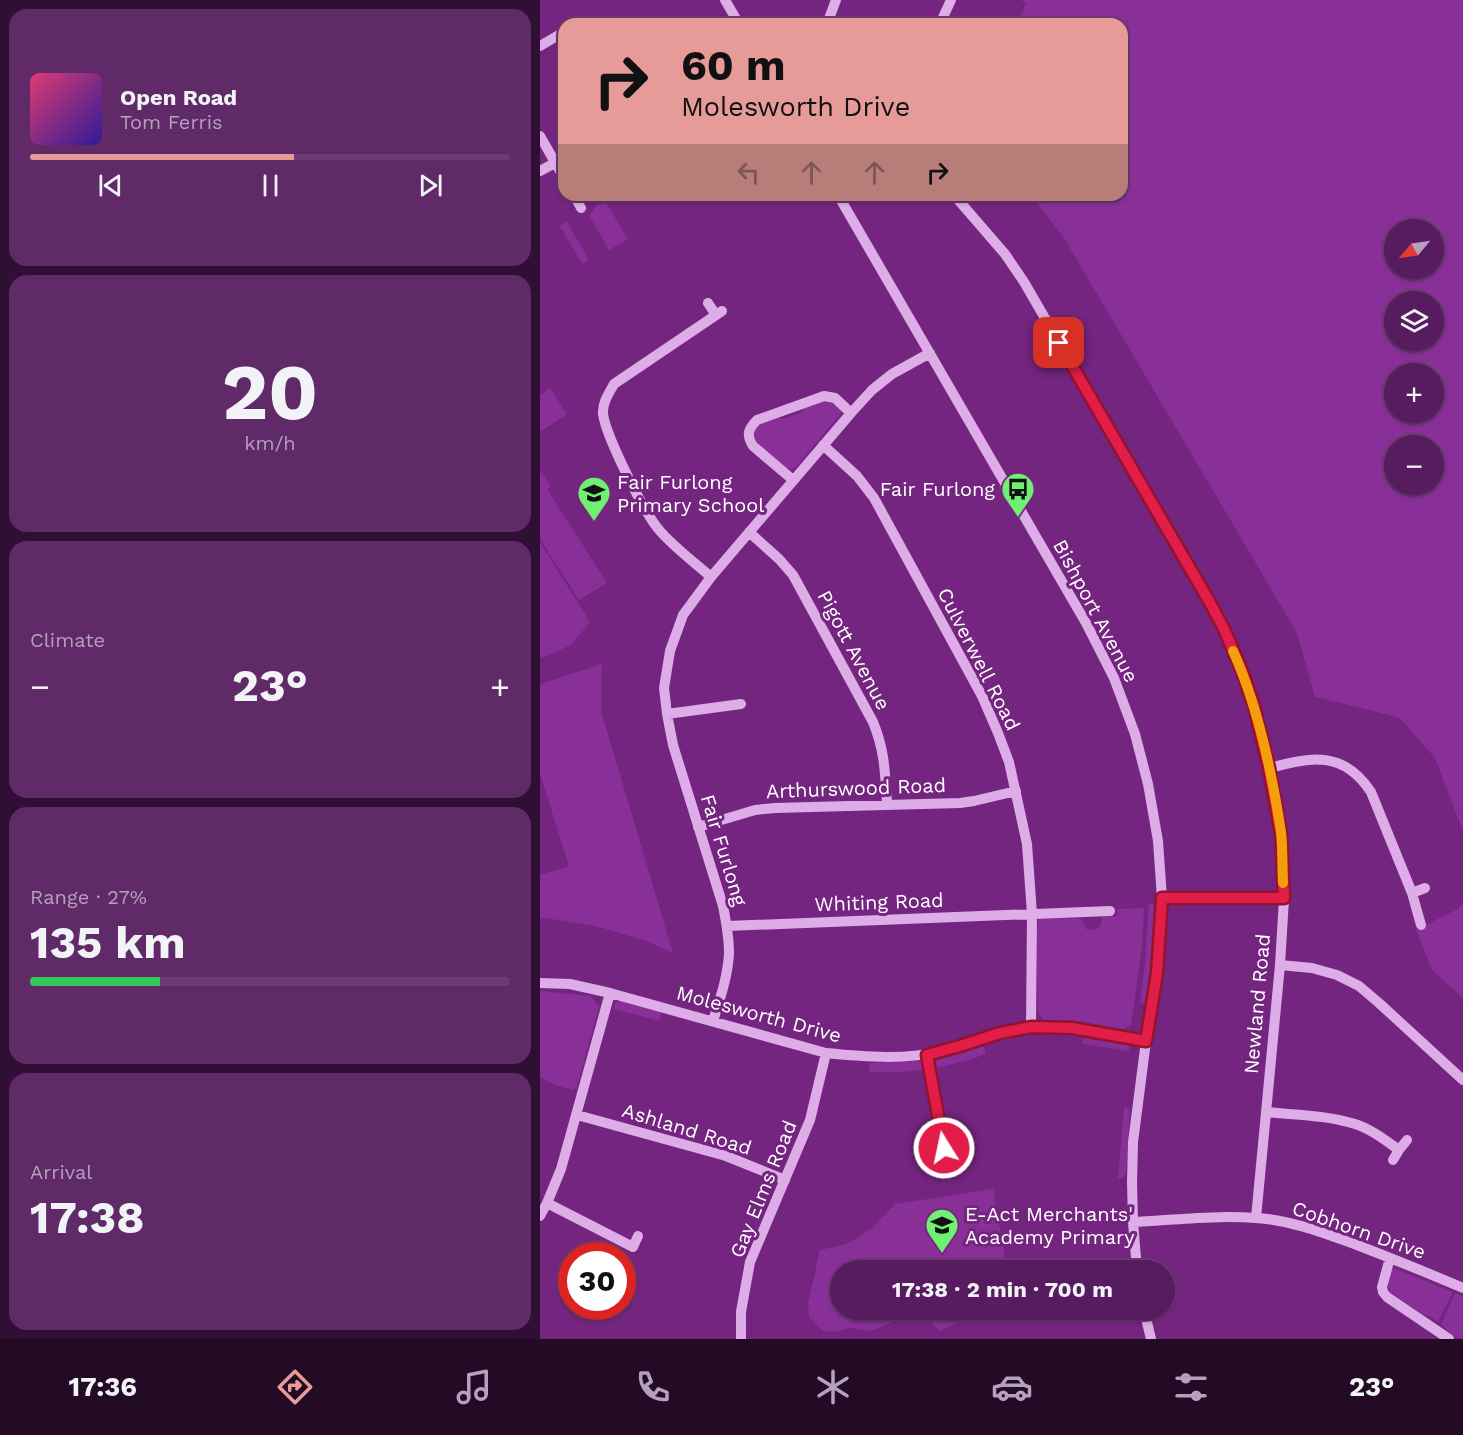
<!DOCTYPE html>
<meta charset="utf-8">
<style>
body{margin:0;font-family:"Work Sans",sans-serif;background:#602968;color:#f1f3f6;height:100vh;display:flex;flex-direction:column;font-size:22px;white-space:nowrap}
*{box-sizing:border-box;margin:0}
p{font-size:20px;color:#b6a1bd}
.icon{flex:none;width:33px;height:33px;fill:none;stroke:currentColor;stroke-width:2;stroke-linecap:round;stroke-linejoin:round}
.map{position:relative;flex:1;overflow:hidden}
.panel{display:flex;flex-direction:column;gap:9px;padding:9px;background:#300f34;width:540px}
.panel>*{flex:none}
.guide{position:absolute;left:18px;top:18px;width:570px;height:183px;border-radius:18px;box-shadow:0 2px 4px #0004,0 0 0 2px #6d3a74;background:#e69b98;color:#111;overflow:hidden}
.needle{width:39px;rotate:241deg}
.fabs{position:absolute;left:844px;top:219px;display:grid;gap:12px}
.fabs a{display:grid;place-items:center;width:60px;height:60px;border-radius:50%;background:#571c5f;box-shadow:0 2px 4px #0004,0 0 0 2px #6d3a74;font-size:30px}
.speed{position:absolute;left:18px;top:1242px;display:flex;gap:12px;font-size:30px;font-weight:700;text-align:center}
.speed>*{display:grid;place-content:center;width:78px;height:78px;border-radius:50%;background:#571c5f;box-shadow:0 2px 4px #0004,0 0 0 2px #6d3a74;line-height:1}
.speed .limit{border:9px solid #d22;background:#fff;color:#111}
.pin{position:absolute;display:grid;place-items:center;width:51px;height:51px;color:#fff;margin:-26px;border-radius:12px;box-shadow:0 3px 9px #0006}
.me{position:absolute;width:66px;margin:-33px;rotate:350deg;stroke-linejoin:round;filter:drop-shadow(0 0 4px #0008)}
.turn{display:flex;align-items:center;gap:21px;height:126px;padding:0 24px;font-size:27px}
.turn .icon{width:78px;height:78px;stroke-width:2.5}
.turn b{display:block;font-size:42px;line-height:51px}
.lanes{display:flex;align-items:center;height:57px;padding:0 24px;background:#0003;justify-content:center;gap:30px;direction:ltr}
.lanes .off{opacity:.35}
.big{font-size:45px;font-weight:700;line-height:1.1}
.panel .widget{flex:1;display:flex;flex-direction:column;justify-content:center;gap:9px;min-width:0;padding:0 21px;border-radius:18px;background:#602968}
.panel .dial{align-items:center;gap:0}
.dial b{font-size:78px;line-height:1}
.song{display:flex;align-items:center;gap:18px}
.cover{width:72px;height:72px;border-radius:9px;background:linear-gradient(135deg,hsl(340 70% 55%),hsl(250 70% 35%))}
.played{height:6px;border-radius:3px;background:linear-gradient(90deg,#e69b98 55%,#6d3a74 55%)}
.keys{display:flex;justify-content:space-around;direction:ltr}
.heat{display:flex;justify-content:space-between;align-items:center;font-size:33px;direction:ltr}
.charge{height:9px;border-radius:4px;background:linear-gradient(90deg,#34c759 27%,#6d3a74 0)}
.trip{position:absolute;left:290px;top:1260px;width:345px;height:60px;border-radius:30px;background:#571c5f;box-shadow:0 2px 4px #0004,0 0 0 2px #6d3a74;font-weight:700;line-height:60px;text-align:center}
.menu{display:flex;height:96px;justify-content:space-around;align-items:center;background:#230b26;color:#b6a1bd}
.menu .icon{width:42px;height:42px}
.menu .on{color:#e69b98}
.menu b{font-size:27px;color:#f1f3f6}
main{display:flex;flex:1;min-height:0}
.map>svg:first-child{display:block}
</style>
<main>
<section class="panel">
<div class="widget">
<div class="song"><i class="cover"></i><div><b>Open Road</b><p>Tom Ferris</p></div></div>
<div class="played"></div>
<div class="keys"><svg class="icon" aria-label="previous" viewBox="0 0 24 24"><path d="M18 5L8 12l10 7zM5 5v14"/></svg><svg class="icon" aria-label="pause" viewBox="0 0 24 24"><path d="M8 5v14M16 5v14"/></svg><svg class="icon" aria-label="next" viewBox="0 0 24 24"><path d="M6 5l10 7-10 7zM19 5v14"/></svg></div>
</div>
<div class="widget dial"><b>20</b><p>km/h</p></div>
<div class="widget"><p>Climate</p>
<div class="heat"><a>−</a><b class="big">23°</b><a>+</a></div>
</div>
<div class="widget"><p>Range · 27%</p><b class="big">135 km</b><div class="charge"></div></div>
<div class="widget"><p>Arrival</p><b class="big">17:38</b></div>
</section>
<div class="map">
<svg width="923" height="1339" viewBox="0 0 923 1339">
<rect width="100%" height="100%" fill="#74257f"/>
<!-- green -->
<path fill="#883097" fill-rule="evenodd" d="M481,0H923V831L895,758L860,718L818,707L775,697L757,633L524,238L491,195H582V24H477L486,3ZM855,230H894V268H855ZM855,302H894V340H855ZM855,374H894V412H855ZM855,446H894V484H855Z
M65,201L88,239L69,250L51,219L50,215L56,206Z
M27,222L49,260L42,264L20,226Z
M10,388L27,414L0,432V395Z
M284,399L293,401L303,411L254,469H248L218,444C206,426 222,422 236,417L242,419L261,413L265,406Z
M0,469L11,486L7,489L67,583L39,600L0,539Z
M0,542L50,622L31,645L4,657H0Z
M62,664L61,711L133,953L106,941L56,926L5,918L0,919V875L29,866L0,774V684Z
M609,904H615C616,935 612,965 607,996L611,999L610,1004L600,1003L605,962Z
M923,904V998L892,970L876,930L916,910Z
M604,908L602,947L591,1025L581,1031L514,1023L504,1020L498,1012L496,936L499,919L540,918L544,923L546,929L555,930L560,927L562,917L577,916L578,909Z
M0,991L51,996L59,1007L37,1087L33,1090L15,1085L0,1077Z
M79,1001H83L120,1011L121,1015L119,1021L74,1009L75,1004Z
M544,1035L590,1042L589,1051L542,1044Z
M443,1044L446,1053L433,1059L396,1068L395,1064L398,1060L404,1056Z
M376,1061L381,1062L386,1069L364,1072H329V1065L331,1063Z
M584,1107L590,1109L586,1174L582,1178H578Z
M453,1189L467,1270H300V1310H442L400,1331L390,1321L371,1315L331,1331L311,1328L295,1332L283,1331L269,1317L268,1304L280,1250L307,1244L332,1228L355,1204Z
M851,1269H856L913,1292L898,1322L891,1317L882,1314L850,1292L847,1282Z
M915,1293L923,1296V1339C912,1339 909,1330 901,1324Z"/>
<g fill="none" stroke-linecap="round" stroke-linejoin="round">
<!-- minor -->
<path stroke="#deace6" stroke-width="10" d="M185,0L199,24
M287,24L296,0
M400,24L411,0
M0,46L24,32
M0,136L24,178
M0,171L24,158
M34,195L41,208
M298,195L546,623L574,678L595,734L608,784L618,841L622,898L617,973L606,1041L593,1142L592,1182L593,1222L597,1270
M414,195L465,254L484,282L669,601L684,629L702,671L714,706L729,768L741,834L744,899L740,965L716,1218
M168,303L176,315
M283,445L317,476L334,498L442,696L458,733L469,762L487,844L492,914L491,1027
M253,480L213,446C206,435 208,429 217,420L284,396L295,398L311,413
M209,532L239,559L253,575L333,722C345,751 345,773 347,804
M171,577C154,562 135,548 120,531C104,513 66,436 63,414C62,403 69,393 74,384L182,311
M127,714L201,704
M729,768C772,757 803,750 831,792L872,893L881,925
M158,827L215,810L235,808L420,803L434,801L476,791
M872,893L885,888
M622,898L744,899
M187,926L570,911
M740,965L772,968L797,975L819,986L839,1003L923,1080
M0,983L30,984L70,993L286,1053C326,1057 365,1060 404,1051C433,1044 462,1028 492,1027C530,1025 569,1035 606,1041
M173,1021C180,999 188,976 189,953C189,937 186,921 183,906L133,745L127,714L124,688L130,651L143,615L171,577L311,413L332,390L352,374L390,353
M387,1055L407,1168
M726,1112C755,1115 787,1115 815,1124C831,1129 845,1140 859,1150L853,1160
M37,1115L186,1156L245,1180
M859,1150L867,1140
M7,1203L93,1247L98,1236
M0,1216L7,1203L21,1169L70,993
M593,1222C633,1220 675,1215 716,1218C751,1220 784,1233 817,1245C853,1259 888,1273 923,1288
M850,1258L842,1287L843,1292L847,1297L909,1339
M604,1310L611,1339
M201,1339V1312L210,1262L270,1120L286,1053"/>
</g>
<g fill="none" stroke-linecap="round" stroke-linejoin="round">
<defs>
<path id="route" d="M404,1148L387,1055L420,1046L460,1033L491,1027L532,1028L606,1041L617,973L622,898H744L741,834L729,768L714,706L702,671L684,629L669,601L519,343"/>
</defs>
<!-- route casing -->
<use href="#route" stroke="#92132f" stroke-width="15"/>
<!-- route -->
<use href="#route" stroke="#e11d48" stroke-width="10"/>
<!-- slow -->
<path stroke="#f59e0b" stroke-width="10" d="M693,651C718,706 732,773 741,832C743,849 742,866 743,883"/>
</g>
<!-- icons -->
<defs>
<symbol id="bus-pin" viewBox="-11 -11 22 30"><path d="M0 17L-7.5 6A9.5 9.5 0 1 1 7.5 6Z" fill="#70ef73" stroke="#74257f"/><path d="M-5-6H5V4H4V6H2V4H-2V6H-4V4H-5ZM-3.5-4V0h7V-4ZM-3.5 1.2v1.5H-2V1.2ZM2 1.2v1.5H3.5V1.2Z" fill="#111"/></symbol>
<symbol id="school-pin" viewBox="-11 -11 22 30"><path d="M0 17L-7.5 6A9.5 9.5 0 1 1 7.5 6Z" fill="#70ef73" stroke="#74257f"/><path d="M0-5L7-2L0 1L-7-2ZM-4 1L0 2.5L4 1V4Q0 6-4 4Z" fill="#111"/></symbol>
</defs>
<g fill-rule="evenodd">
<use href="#bus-pin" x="459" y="470" width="38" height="52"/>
<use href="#school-pin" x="35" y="474" width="38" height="52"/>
<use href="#school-pin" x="383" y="1206" width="38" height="52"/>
</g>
<g text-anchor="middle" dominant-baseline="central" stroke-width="6" stroke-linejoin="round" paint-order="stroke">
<!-- poi labels -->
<g font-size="20" fill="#fff" stroke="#74257f" text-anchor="start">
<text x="77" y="482">Fair Furlong<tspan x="77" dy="23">Primary School</tspan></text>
<text x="455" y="489" text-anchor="end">Fair Furlong</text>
<text x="425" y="1214">E-Act Merchants'<tspan x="425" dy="23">Academy Primary</tspan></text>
</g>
<!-- street labels -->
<g font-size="20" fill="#fff" stroke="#74257f">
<text transform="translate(556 611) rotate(62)">Bishport Avenue</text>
<text transform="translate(314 650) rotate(62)">Pigott Avenue</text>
<text transform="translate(439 659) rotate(63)">Culverwell Road</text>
<text transform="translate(316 788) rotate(-2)">Arthurswood Road</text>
<text transform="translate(184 850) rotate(73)">Fair Furlong</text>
<text transform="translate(339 902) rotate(-2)">Whiting Road</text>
<text transform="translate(717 1004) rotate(-85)">Newland Road</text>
<text transform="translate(219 1014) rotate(15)">Molesworth Drive</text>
<text transform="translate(147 1129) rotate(17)">Ashland Road</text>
<text transform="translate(223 1189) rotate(-68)">Gay Elms Road</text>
<text transform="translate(819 1230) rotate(19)">Cobhorn Drive</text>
</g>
</g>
</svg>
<div class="fabs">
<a><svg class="needle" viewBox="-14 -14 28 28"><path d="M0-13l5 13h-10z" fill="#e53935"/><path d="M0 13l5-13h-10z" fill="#b6a1bd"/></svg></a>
<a><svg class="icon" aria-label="layers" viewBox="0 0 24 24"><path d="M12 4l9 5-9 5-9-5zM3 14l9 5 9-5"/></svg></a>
<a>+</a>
<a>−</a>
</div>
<div class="speed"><div class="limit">30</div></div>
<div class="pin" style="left:519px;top:343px;background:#d93025"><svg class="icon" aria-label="arrive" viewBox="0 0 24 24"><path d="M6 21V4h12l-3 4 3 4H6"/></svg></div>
<svg class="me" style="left:404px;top:1148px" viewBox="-20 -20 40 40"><circle r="17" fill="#e11d48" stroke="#fff" stroke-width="3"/><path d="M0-11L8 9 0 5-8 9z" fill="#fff"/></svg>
<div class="trip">17:38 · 2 min · 700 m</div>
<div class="guide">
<div class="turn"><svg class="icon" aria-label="right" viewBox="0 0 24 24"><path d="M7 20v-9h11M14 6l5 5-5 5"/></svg><div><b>60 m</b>Molesworth Drive</div></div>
<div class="lanes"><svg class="icon off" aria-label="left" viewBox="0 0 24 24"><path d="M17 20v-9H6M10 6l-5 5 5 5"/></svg><svg class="icon off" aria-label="ahead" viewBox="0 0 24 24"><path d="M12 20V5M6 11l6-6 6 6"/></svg><svg class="icon off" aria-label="ahead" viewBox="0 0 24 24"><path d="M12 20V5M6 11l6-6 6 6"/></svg><svg class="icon" aria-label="right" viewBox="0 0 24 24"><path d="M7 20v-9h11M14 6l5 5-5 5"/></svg></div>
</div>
</div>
</main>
<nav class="menu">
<b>17:36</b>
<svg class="icon on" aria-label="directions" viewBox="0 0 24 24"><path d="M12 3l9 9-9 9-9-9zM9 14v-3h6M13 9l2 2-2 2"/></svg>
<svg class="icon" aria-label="music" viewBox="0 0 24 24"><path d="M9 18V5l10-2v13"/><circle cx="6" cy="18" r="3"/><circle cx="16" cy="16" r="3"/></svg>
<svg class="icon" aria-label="phone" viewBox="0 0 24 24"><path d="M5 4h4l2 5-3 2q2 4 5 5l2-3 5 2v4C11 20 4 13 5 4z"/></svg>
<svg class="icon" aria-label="climate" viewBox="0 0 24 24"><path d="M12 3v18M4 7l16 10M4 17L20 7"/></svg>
<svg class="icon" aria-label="car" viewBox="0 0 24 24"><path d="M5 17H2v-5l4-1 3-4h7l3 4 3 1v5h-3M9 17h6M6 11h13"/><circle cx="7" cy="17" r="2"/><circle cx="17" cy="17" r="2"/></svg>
<svg class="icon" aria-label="filters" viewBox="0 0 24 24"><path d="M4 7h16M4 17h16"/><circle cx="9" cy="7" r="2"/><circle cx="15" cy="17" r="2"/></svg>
<b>23°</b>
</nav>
